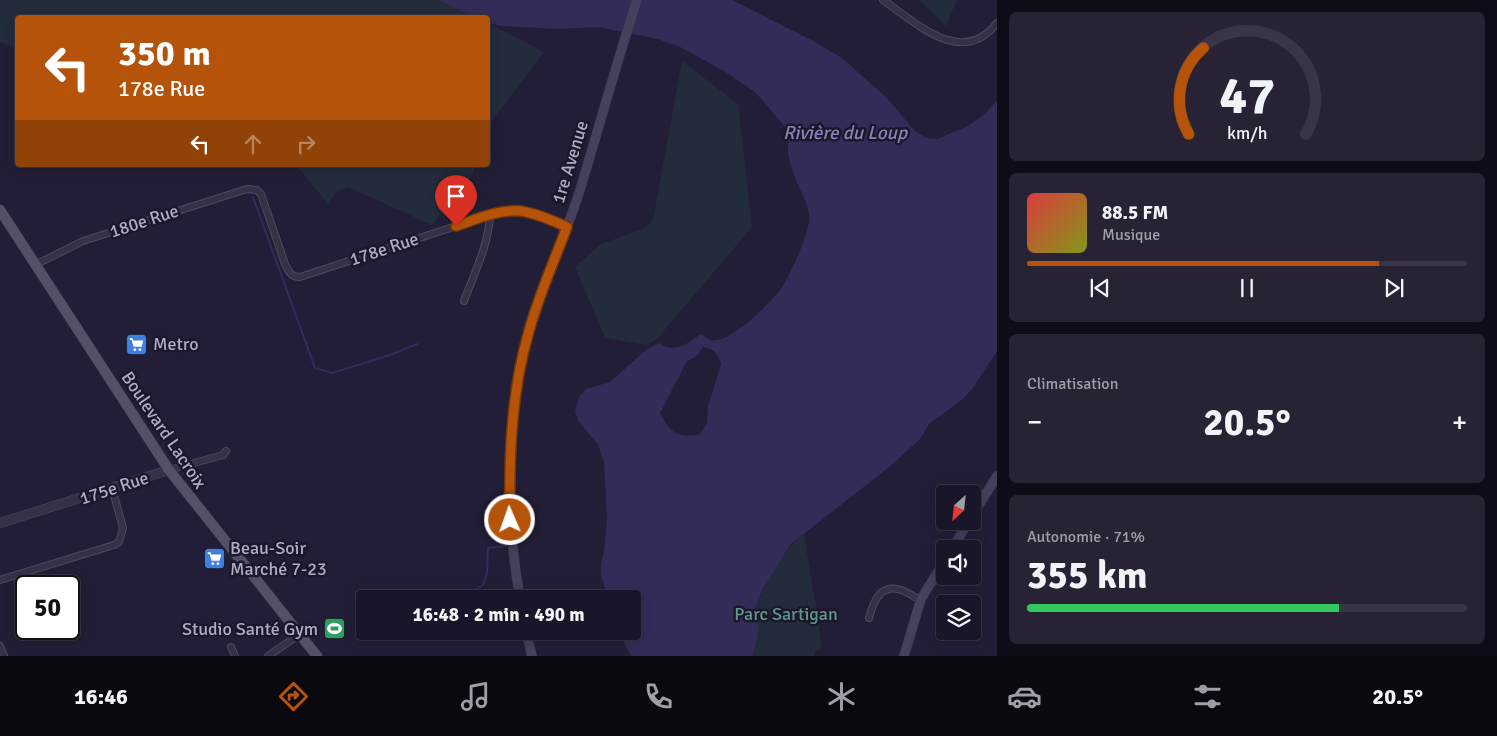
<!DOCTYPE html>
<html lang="fr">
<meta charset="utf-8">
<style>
body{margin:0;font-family:Signika,sans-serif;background:#272335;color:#f1f3f6;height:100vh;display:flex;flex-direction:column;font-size:19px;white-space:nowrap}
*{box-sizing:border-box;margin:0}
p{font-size:16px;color:#9f9fa8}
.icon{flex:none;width:28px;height:28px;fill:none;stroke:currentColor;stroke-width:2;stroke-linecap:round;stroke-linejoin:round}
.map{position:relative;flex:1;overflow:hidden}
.side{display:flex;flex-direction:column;gap:12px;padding:12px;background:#0e0c17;width:500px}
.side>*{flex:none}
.banner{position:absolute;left:15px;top:15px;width:475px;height:152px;border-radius:5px;box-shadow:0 2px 12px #0003,0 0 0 1px #383546;background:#b45309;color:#fff;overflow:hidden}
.needle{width:32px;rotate:207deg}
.controls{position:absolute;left:936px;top:485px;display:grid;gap:10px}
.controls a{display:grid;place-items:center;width:45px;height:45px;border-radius:5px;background:#1a1629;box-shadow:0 2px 12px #0003,0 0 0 1px #383546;font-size:25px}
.speed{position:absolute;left:15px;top:575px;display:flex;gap:10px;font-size:25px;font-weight:700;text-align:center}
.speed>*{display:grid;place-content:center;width:65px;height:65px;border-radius:50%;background:#1a1629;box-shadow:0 2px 12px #0003,0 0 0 1px #383546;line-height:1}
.speed .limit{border:2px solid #111;border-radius:8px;background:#fff;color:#111}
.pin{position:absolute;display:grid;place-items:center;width:42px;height:42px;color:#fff;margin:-51px -21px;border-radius:50% 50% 50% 0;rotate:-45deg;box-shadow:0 0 5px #0007}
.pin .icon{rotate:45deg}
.me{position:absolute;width:55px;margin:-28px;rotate:358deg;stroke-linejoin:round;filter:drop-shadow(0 0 4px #0008)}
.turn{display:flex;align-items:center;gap:18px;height:105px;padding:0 20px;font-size:22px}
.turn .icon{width:65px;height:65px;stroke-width:2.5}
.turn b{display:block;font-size:35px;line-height:42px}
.lanes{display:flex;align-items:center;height:48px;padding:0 20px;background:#0003;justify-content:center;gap:25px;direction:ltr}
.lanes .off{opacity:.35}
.big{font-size:38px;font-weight:700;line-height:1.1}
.side .card{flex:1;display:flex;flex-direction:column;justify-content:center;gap:8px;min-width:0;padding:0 18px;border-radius:8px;background:#272335}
.side .dial{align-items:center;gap:0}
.dial svg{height:130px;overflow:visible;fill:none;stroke:#383546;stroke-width:7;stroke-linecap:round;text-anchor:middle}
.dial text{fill:#f1f3f6;stroke:none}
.song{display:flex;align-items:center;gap:15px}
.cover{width:60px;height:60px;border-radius:8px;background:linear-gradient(135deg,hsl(0 70% 55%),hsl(70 70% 35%))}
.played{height:5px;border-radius:2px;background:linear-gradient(90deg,#b45309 80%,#383546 80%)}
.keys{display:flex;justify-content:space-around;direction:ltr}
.heat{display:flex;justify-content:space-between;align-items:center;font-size:28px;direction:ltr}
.charge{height:8px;border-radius:4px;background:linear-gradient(90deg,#34c759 71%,#383546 0)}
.trip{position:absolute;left:356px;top:590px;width:285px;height:50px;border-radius:5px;background:#1a1629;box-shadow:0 2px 12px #0003,0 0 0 1px #383546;font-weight:700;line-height:50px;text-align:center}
.tab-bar{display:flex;height:80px;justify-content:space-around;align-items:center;background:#0a0910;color:#9f9fa8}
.tab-bar .icon{width:35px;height:35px}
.tab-bar .active{color:#b45309}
.tab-bar b{font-size:22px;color:#f1f3f6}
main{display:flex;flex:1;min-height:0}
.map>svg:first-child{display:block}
</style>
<main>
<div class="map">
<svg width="997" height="656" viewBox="0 0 997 656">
<rect width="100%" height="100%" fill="#221e37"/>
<!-- green -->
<path fill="#232c3b" d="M0,0H438L473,17L18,18L17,48L0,42Z
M919,0H957L946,26Z
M488,23L544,52L488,126Z
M682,61L738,104L752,227L657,339L646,345L605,338L575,267L601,244L643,229L653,220Z
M293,165H475L473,173L432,225L348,187L337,191L328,204L302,172Z
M804,533L822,647L815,651V656H753L759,629L754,611C766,583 781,553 804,533Z"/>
<!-- water -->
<path fill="#332c58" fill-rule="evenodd" d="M438,0H732L813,41L842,58L886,97L915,131L926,138L937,139L968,126L985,114L997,100V351L972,389L963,399L929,424L920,439L888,468L791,544L763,589L754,611L759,629L753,656H631L618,631H632V599H608L601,575V563L604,552L607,519L604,463L598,444L578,421L575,411L579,397L586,389L610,382L646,350L659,343C677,354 686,344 701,334C704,336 708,339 711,340C729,345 774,300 783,286C792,270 806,240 809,222C811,204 799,191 794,175C791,167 787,153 788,145C788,139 790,136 788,130L755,92L724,71L680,47L658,39L598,27L559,29L501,26L488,23V18L473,17ZM703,347C715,349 719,355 721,365L708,406L707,423L700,434C678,439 669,432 660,413L687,361L697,356Z"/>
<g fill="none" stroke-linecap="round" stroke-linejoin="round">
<!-- stream -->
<path stroke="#332c58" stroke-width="2" d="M253,197L315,368L332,373L387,356L417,344
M459,599L483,585L487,573L488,548L506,546"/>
<defs>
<path id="minor" d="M883,0C916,23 962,68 997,23
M35,265L83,241L247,189L257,190L261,194L285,264C289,272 291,277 300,277L490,215C526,208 535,214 567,227
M464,301C474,274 489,244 490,215
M169,470L223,455L226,451
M0,580L114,545L119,542L123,528L112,488
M869,618C874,598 883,581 906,592C911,594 915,598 920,600
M0,646L4,656
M231,647L235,656
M268,656L300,634"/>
<path id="tertiary" d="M0,523L169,470"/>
<path id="secondary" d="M972,516L997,476
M952,549L969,521
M520,599C505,511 504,418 529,332C542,284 564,240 579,193C599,128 616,64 637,0
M526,631L532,656
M904,656L921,599L945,560"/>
<path id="primary" d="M0,210L169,470L317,656"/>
</defs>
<!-- minor casing -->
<use href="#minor" stroke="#4d4960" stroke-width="8"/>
<!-- tertiary casing -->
<use href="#tertiary" stroke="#4d4960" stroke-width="10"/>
<!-- secondary casing -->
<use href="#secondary" stroke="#3c384e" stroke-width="10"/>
<!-- primary casing -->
<use href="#primary" stroke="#3c384e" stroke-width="11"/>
<!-- minor -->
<use href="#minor" stroke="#353248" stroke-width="6"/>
<!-- tertiary -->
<use href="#tertiary" stroke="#353248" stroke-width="9"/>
<!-- secondary -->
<use href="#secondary" stroke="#45405b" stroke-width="9"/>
<!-- primary -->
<use href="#primary" stroke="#535068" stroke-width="10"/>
</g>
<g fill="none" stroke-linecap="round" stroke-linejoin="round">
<defs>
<path id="route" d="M456,226C477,219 503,207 526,212C540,215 554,221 567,227C554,261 539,295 529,331C511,392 509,457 510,520"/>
</defs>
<!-- route casing -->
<use href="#route" stroke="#753606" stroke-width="12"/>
<!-- route -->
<use href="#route" stroke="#b45309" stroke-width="9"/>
</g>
<!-- icons -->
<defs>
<symbol id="supermarket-square" viewBox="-11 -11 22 22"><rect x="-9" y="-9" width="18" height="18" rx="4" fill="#3f7fe0" stroke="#1b182c"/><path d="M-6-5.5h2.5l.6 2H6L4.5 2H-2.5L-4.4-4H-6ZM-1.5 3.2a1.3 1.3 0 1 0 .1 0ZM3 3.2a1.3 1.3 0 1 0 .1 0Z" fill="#fff"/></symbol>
<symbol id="stadium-square" viewBox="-11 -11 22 22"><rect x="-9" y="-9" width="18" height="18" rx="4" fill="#2e9e5b" stroke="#1b182c"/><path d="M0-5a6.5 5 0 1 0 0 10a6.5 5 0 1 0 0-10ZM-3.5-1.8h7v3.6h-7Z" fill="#fff"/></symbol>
</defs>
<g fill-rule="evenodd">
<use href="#supermarket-square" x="124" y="332" width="25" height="25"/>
<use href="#supermarket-square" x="202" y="546" width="25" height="25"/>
<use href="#stadium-square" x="322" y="616" width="25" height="25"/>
</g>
<g text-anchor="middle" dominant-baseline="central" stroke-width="5" stroke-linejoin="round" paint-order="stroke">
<!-- street labels -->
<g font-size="18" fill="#b0acc5" stroke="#1b182c">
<text transform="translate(570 162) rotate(-73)">1re Avenue</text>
<text transform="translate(144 221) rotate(-18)">180e Rue</text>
<text transform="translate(384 249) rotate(-18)">178e Rue</text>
<text transform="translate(164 430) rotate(56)">Boulevard Lacroix</text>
<text transform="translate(114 488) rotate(-18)">175e Rue</text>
</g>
<!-- poi labels -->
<g font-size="18" fill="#b0acc5" stroke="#1b182c" text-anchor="start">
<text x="153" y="344">Metro</text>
<text x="230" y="548">Beau-Soir<tspan x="230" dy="21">Marché 7-23</tspan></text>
<text x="318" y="629" text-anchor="end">Studio Santé Gym</text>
</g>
<!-- park labels -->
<g font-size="18" fill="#63968c" stroke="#1b182c">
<text x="786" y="614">Parc Sartigan</text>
</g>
<!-- water labels -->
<g font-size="19" font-style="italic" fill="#8981b8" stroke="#1b182c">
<text x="845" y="133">Rivière du Loup</text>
</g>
</g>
</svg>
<div class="controls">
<a><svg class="needle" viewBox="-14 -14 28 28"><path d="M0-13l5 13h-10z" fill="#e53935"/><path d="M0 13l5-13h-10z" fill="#9f9fa8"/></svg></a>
<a><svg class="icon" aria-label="sound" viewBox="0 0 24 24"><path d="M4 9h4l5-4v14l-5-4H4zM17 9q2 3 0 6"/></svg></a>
<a><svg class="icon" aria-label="layers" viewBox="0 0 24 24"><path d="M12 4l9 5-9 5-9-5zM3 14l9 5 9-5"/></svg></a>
</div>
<div class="speed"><div class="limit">50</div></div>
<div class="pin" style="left:456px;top:226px;background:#d93025"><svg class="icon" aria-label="arrive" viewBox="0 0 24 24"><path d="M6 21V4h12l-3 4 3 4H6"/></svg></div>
<svg class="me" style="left:510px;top:520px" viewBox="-20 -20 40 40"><circle r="17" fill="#b45309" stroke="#fff" stroke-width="3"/><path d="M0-11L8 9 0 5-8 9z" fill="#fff"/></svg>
<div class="trip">16:48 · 2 min · 490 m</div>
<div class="banner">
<div class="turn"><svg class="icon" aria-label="left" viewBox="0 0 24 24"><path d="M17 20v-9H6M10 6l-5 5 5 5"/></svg><div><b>350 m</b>178e Rue</div></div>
<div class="lanes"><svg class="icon" aria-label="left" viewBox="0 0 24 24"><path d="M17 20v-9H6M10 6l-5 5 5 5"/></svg><svg class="icon off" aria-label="ahead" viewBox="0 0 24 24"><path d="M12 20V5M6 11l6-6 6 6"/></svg><svg class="icon off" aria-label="right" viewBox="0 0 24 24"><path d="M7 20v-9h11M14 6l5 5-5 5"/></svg></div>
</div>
</div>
<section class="side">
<div class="card dial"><svg viewBox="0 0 100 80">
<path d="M14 69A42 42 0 1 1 86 69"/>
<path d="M14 69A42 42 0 0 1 23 16" stroke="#b45309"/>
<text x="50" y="56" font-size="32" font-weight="700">47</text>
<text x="50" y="72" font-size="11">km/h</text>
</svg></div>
<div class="card">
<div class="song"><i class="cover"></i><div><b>88.5 FM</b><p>Musique</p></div></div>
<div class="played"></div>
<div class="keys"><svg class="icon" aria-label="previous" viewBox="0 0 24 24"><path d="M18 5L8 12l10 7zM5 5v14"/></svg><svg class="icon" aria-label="pause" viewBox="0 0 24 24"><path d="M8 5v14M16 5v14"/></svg><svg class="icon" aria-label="next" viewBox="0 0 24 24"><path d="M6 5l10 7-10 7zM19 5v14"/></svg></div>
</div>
<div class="card"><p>Climatisation</p>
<div class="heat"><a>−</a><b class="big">20.5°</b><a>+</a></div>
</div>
<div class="card"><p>Autonomie · 71%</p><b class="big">355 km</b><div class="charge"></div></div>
</section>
</main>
<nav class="tab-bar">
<b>16:46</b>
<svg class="icon active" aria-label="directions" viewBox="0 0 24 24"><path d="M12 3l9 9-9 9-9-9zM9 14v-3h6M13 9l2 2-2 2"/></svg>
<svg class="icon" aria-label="music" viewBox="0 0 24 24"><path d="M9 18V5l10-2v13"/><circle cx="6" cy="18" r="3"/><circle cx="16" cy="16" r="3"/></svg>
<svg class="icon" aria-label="phone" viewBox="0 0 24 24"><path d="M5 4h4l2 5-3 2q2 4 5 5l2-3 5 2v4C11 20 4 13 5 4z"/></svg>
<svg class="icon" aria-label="climate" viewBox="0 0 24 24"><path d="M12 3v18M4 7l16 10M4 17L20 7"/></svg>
<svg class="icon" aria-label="car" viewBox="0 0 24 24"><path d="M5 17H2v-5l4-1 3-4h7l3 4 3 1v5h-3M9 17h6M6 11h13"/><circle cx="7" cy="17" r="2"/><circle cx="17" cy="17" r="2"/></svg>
<svg class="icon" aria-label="filters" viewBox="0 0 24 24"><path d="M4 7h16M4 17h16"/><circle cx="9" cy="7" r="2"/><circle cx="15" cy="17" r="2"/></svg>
<b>20.5°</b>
</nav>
